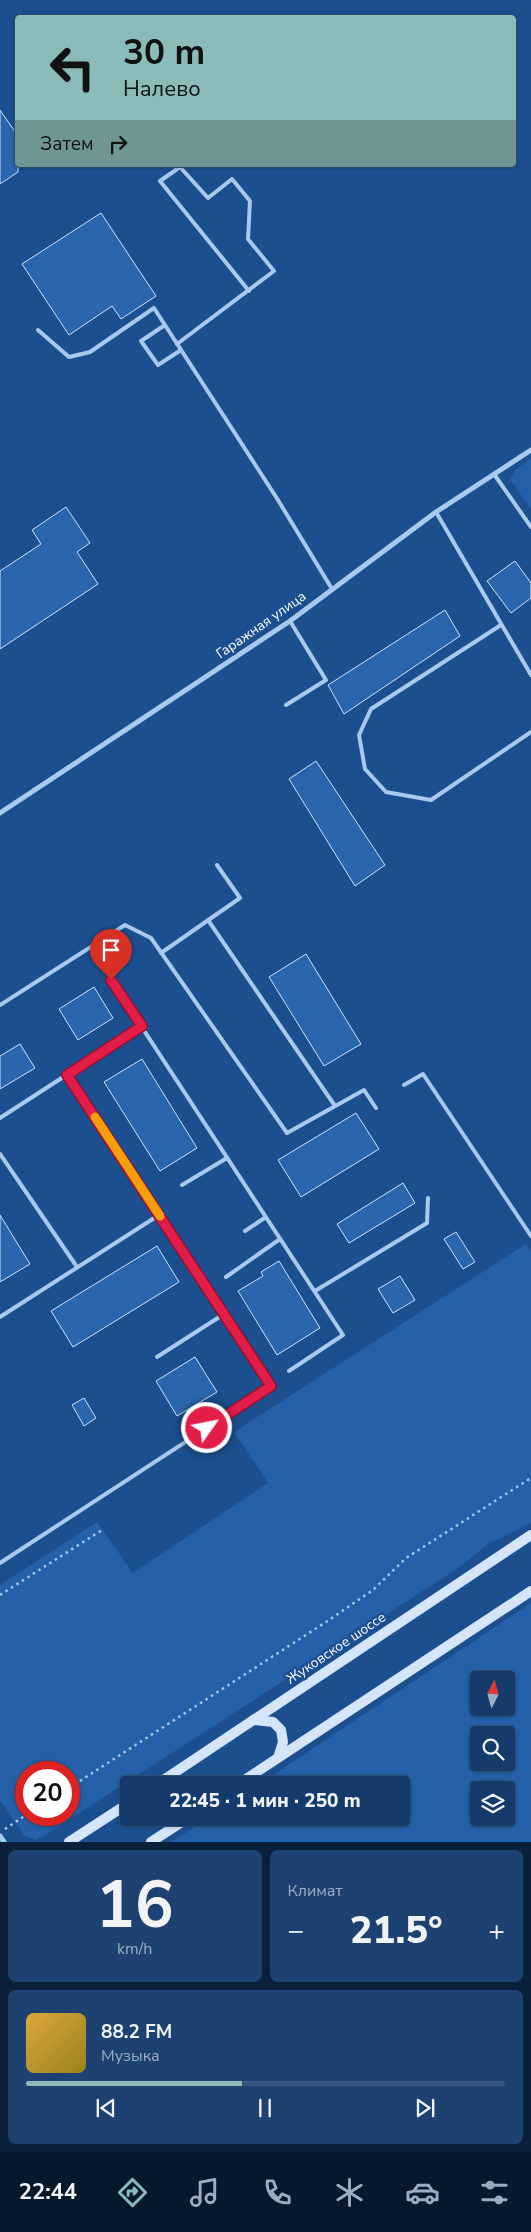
<!DOCTYPE html>
<html lang="ru">
<meta charset="utf-8">
<style>
body{margin:0;font-family:"Nunito Sans",sans-serif;background:#1d4271;color:#f1f3f6;height:100vh;display:flex;flex-direction:column;font-size:19px;white-space:nowrap}
*{box-sizing:border-box;margin:0}
p{font-size:16px;color:#9dadc1}
.icon{flex:none;width:28px;height:28px;fill:none;stroke:currentColor;stroke-width:2;stroke-linecap:round;stroke-linejoin:round}
.map{position:relative;height:1842px;overflow:hidden}
.panel{display:flex;flex-direction:column;gap:8px;padding:8px;background:#0b203b;flex:1}
.panel>*{flex:none}
.top-card{position:absolute;left:15px;top:15px;width:501px;height:152px;border-radius:5px;box-shadow:0 1px 4px #0004,0 0 0 1px #33557e;background:#8bbbb9;color:#111;overflow:hidden}
.needle{width:32px;rotate:6deg}
.controls{position:absolute;left:470px;top:1671px;display:grid;gap:10px}
.controls a{display:grid;place-items:center;width:45px;height:45px;border-radius:5px;background:#143b6b;box-shadow:0 1px 4px #0004,0 0 0 1px #33557e;font-size:25px}
.speed{position:absolute;left:15px;top:1761px;display:flex;gap:10px;font-size:25px;font-weight:700;text-align:center}
.speed>*{display:grid;place-content:center;width:65px;height:65px;border-radius:50%;background:#143b6b;box-shadow:0 1px 4px #0004,0 0 0 1px #33557e;line-height:1}
.speed .limit{border:8px solid #d22;background:#fff;color:#111}
.pin{position:absolute;display:grid;place-items:center;width:42px;height:42px;color:#fff;margin:-51px -21px;border-radius:50% 50% 50% 0;rotate:-45deg;box-shadow:0 0 5px #0007}
.pin .icon{rotate:45deg}
.me{position:absolute;width:55px;margin:-28px;rotate:57deg;stroke-linejoin:round;filter:drop-shadow(0 0 4px #0008)}
.turn{display:flex;align-items:center;gap:18px;height:105px;padding:0 25px;font-size:22px}
.turn .icon{width:65px;height:65px;stroke-width:2.5}
.turn b{display:block;font-size:35px;line-height:42px}
.then{display:flex;align-items:center;height:48px;padding:0 25px;background:#0003;gap:10px;font-size:19px}
.big{font-size:38px;font-weight:800;line-height:1.1}
.panel .card{flex:1;display:flex;flex-direction:column;justify-content:center;gap:8px;min-width:0;padding:0 18px;border-radius:8px;background:#1d4271}
.panel .dial{align-items:center;gap:0}
.dial b{font-size:65px;line-height:1}
.song{display:flex;align-items:center;gap:15px}
.cover{width:60px;height:60px;border-radius:8px;background:linear-gradient(135deg,hsl(40 70% 55%),hsl(50 70% 35%))}
.played{height:5px;border-radius:2px;background:linear-gradient(90deg,#8bbbb9 45%,#33557e 45%)}
.keys{display:flex;justify-content:space-around;direction:ltr}
.heat{display:flex;justify-content:space-between;align-items:center;font-size:28px;direction:ltr}
.panel .tiles{flex:1;display:grid;gap:8px;grid-template-columns:1fr 1fr}
.card:last-child{grid-column:span 2}
.trip{position:absolute;left:120px;top:1776px;width:290px;height:50px;border-radius:5px;background:#143b6b;box-shadow:0 1px 4px #0004,0 0 0 1px #33557e;font-weight:800;line-height:50px;text-align:center}
.menu{display:flex;height:80px;justify-content:space-around;align-items:center;background:#08182b;color:#9dadc1}
.menu .icon{width:35px;height:35px}
.menu .current{color:#8bbbb9}
.menu b{font-size:22px;color:#f1f3f6}
.map>svg:first-child{display:block}
</style>
<div class="map">
<svg width="531" height="1842" viewBox="0 0 531 1842">
<rect width="100%" height="100%" fill="#1b4f8f"/>
<!-- green -->
<path fill="#2461a8" fill-rule="evenodd" d="M531,459V509L511,481V477L517,468Z
M526,1244L531,1251V1523L488,1544L460,1567L42,1837L35,1840L24,1835L0,1800V1585L97,1522L133,1573L268,1483L234,1432ZM26,1772H69V1815H26Z
M531,1603V1842H171L209,1818H401V1785H258ZM479,1680H506V1708H479ZM479,1735H506V1762H479ZM479,1790H506V1818H479Z"/>
<!-- building -->
<path fill="#2a66ad" stroke="#cfe3fa" d="M0,110L18,136V172L0,184Z
M101,213L156,296L121,319L112,306L69,335L22,264Z
M66,507L90,543L77,552L98,584L0,649V571L41,544L32,530Z
M515,561L531,583V598L511,613L487,581Z
M445,610L460,636L344,714L328,685Z
M316,761L385,865L355,886L289,779Z
M306,954L361,1044L324,1066L269,977Z
M94,987L113,1018L78,1040L59,1009Z
M20,1044L35,1068L0,1089V1056Z
M142,1059L197,1148L160,1171L104,1082Z
M356,1113L379,1149L301,1197L278,1160Z
M403,1183L415,1203L349,1243L337,1224Z
M0,1215L30,1264L0,1282Z
M456,1232L475,1262L463,1269L444,1239Z
M157,1246L179,1282L73,1347L51,1311Z
M279,1261L320,1328L277,1355L238,1291L263,1276L261,1272Z
M400,1276L415,1300L393,1313L378,1289Z
M195,1357L217,1392L177,1416L156,1381Z
M84,1398L96,1418L84,1426L72,1405Z"/>
<g fill="none" stroke-linecap="round" stroke-linejoin="round">
<!-- path -->
<path stroke="#a9c9ee" stroke-width="2.5" stroke-dasharray="2.5 4" stroke-linecap="butt" d="M0,1595L102,1530
M69,1788L326,1622L373,1590L406,1558L531,1478
M5,1829L26,1815"/>
<!-- service -->
<path stroke="#a9c9ee" stroke-width="4" d="M165,325L141,341L158,365L181,350
M38,330L69,357L90,352L154,308L278,500L332,589
M177,344L274,271L248,239L250,201L232,179L208,198L180,167L160,181L249,291
M494,474L531,527
M436,512L531,675
M501,625L371,709L359,735L365,769L386,792L431,800L531,732
M286,705L326,680L290,621
M208,920L335,1106
M161,953L240,898L217,865
M111,980L343,1335L289,1371
M0,1005L125,925L151,938L287,1133L364,1090L376,1108
M404,1085L423,1074L531,1236
M0,1118L142,1026
M0,1154L77,1267
M182,1185L227,1158
M245,1231L266,1217
M226,1277L280,1239
M315,1291L427,1223L428,1198
M0,1317L159,1215
M157,1357L224,1314
M0,1563L271,1386L67,1075"/>
<!-- minor -->
<path stroke="#a9c9ee" stroke-width="5" d="M0,813L290,621L436,512L531,450
M0,1836L4,1842"/>
<!-- secondary -->
<path stroke="#d6e6fa" stroke-width="10" d="M253,1720L273,1722L281,1730L283,1742L278,1758
M156,1785L531,1535
M237,1785L531,1591
M69,1842L129,1803
M151,1842L188,1818"/>
</g>
<g fill="none" stroke-linecap="round" stroke-linejoin="round">
<defs>
<path id="route" d="M111,980L142,1026L67,1075L271,1386L207,1428"/>
</defs>
<!-- route casing -->
<use href="#route" stroke="#92132f" stroke-width="12"/>
<!-- route -->
<use href="#route" stroke="#e11d48" stroke-width="9"/>
<!-- slow -->
<path stroke="#f59e0b" stroke-width="9" d="M95,1117L160,1216"/>
</g>
<g text-anchor="middle" dominant-baseline="central" stroke-width="5" stroke-linejoin="round" paint-order="stroke">
<!-- street labels -->
<g font-size="14" fill="#fff" stroke="#1b4f8f">
<text transform="translate(261 625) rotate(-35)">Гаражная улица</text>
<text transform="translate(336 1648) rotate(-34)">Жуковское шоссе</text>
</g>
</g>
</svg>
<div class="controls">
<a><svg class="needle" viewBox="-14 -14 28 28"><path d="M0-13l5 13h-10z" fill="#e53935"/><path d="M0 13l5-13h-10z" fill="#9dadc1"/></svg></a>
<a><svg class="icon" aria-label="search" viewBox="0 0 24 24"><circle cx="10" cy="10" r="6"/><path d="M15 15l6 6"/></svg></a>
<a><svg class="icon" aria-label="layers" viewBox="0 0 24 24"><path d="M12 4l9 5-9 5-9-5zM3 14l9 5 9-5"/></svg></a>
</div>
<div class="speed"><div class="limit">20</div></div>
<div class="pin" style="left:111px;top:980px;background:#d93025"><svg class="icon" aria-label="arrive" viewBox="0 0 24 24"><path d="M6 21V4h12l-3 4 3 4H6"/></svg></div>
<svg class="me" style="left:207px;top:1428px" viewBox="-20 -20 40 40"><circle r="17" fill="#e11d48" stroke="#fff" stroke-width="3"/><path d="M0-11L8 9 0 5-8 9z" fill="#fff"/></svg>
<div class="trip">22:45 · 1 мин · 250 m</div>
<div class="top-card">
<div class="turn"><svg class="icon" aria-label="left" viewBox="0 0 24 24"><path d="M17 20v-9H6M10 6l-5 5 5 5"/></svg><div><b>30 m</b>Налево</div></div>
<div class="then">Затем<svg class="icon" aria-label="right" viewBox="0 0 24 24"><path d="M7 20v-9h11M14 6l5 5-5 5"/></svg></div>
</div>
</div>
<section class="panel">
<div class="tiles">
<div class="card dial"><b>16</b><p>km/h</p></div>
<div class="card"><p>Климат</p>
<div class="heat"><a>−</a><b class="big">21.5°</b><a>+</a></div>
</div>
<div class="card">
<div class="song"><i class="cover"></i><div><b>88.2 FM</b><p>Музыка</p></div></div>
<div class="played"></div>
<div class="keys"><svg class="icon" aria-label="previous" viewBox="0 0 24 24"><path d="M18 5L8 12l10 7zM5 5v14"/></svg><svg class="icon" aria-label="pause" viewBox="0 0 24 24"><path d="M8 5v14M16 5v14"/></svg><svg class="icon" aria-label="next" viewBox="0 0 24 24"><path d="M6 5l10 7-10 7zM19 5v14"/></svg></div>
</div>
</div>
</section>
<nav class="menu">
<b>22:44</b>
<svg class="icon current" aria-label="directions" viewBox="0 0 24 24"><path d="M12 3l9 9-9 9-9-9zM9 14v-3h6M13 9l2 2-2 2"/></svg>
<svg class="icon" aria-label="music" viewBox="0 0 24 24"><path d="M9 18V5l10-2v13"/><circle cx="6" cy="18" r="3"/><circle cx="16" cy="16" r="3"/></svg>
<svg class="icon" aria-label="phone" viewBox="0 0 24 24"><path d="M5 4h4l2 5-3 2q2 4 5 5l2-3 5 2v4C11 20 4 13 5 4z"/></svg>
<svg class="icon" aria-label="climate" viewBox="0 0 24 24"><path d="M12 3v18M4 7l16 10M4 17L20 7"/></svg>
<svg class="icon" aria-label="car" viewBox="0 0 24 24"><path d="M5 17H2v-5l4-1 3-4h7l3 4 3 1v5h-3M9 17h6M6 11h13"/><circle cx="7" cy="17" r="2"/><circle cx="17" cy="17" r="2"/></svg>
<svg class="icon" aria-label="filters" viewBox="0 0 24 24"><path d="M4 7h16M4 17h16"/><circle cx="9" cy="7" r="2"/><circle cx="15" cy="17" r="2"/></svg>
</nav>
